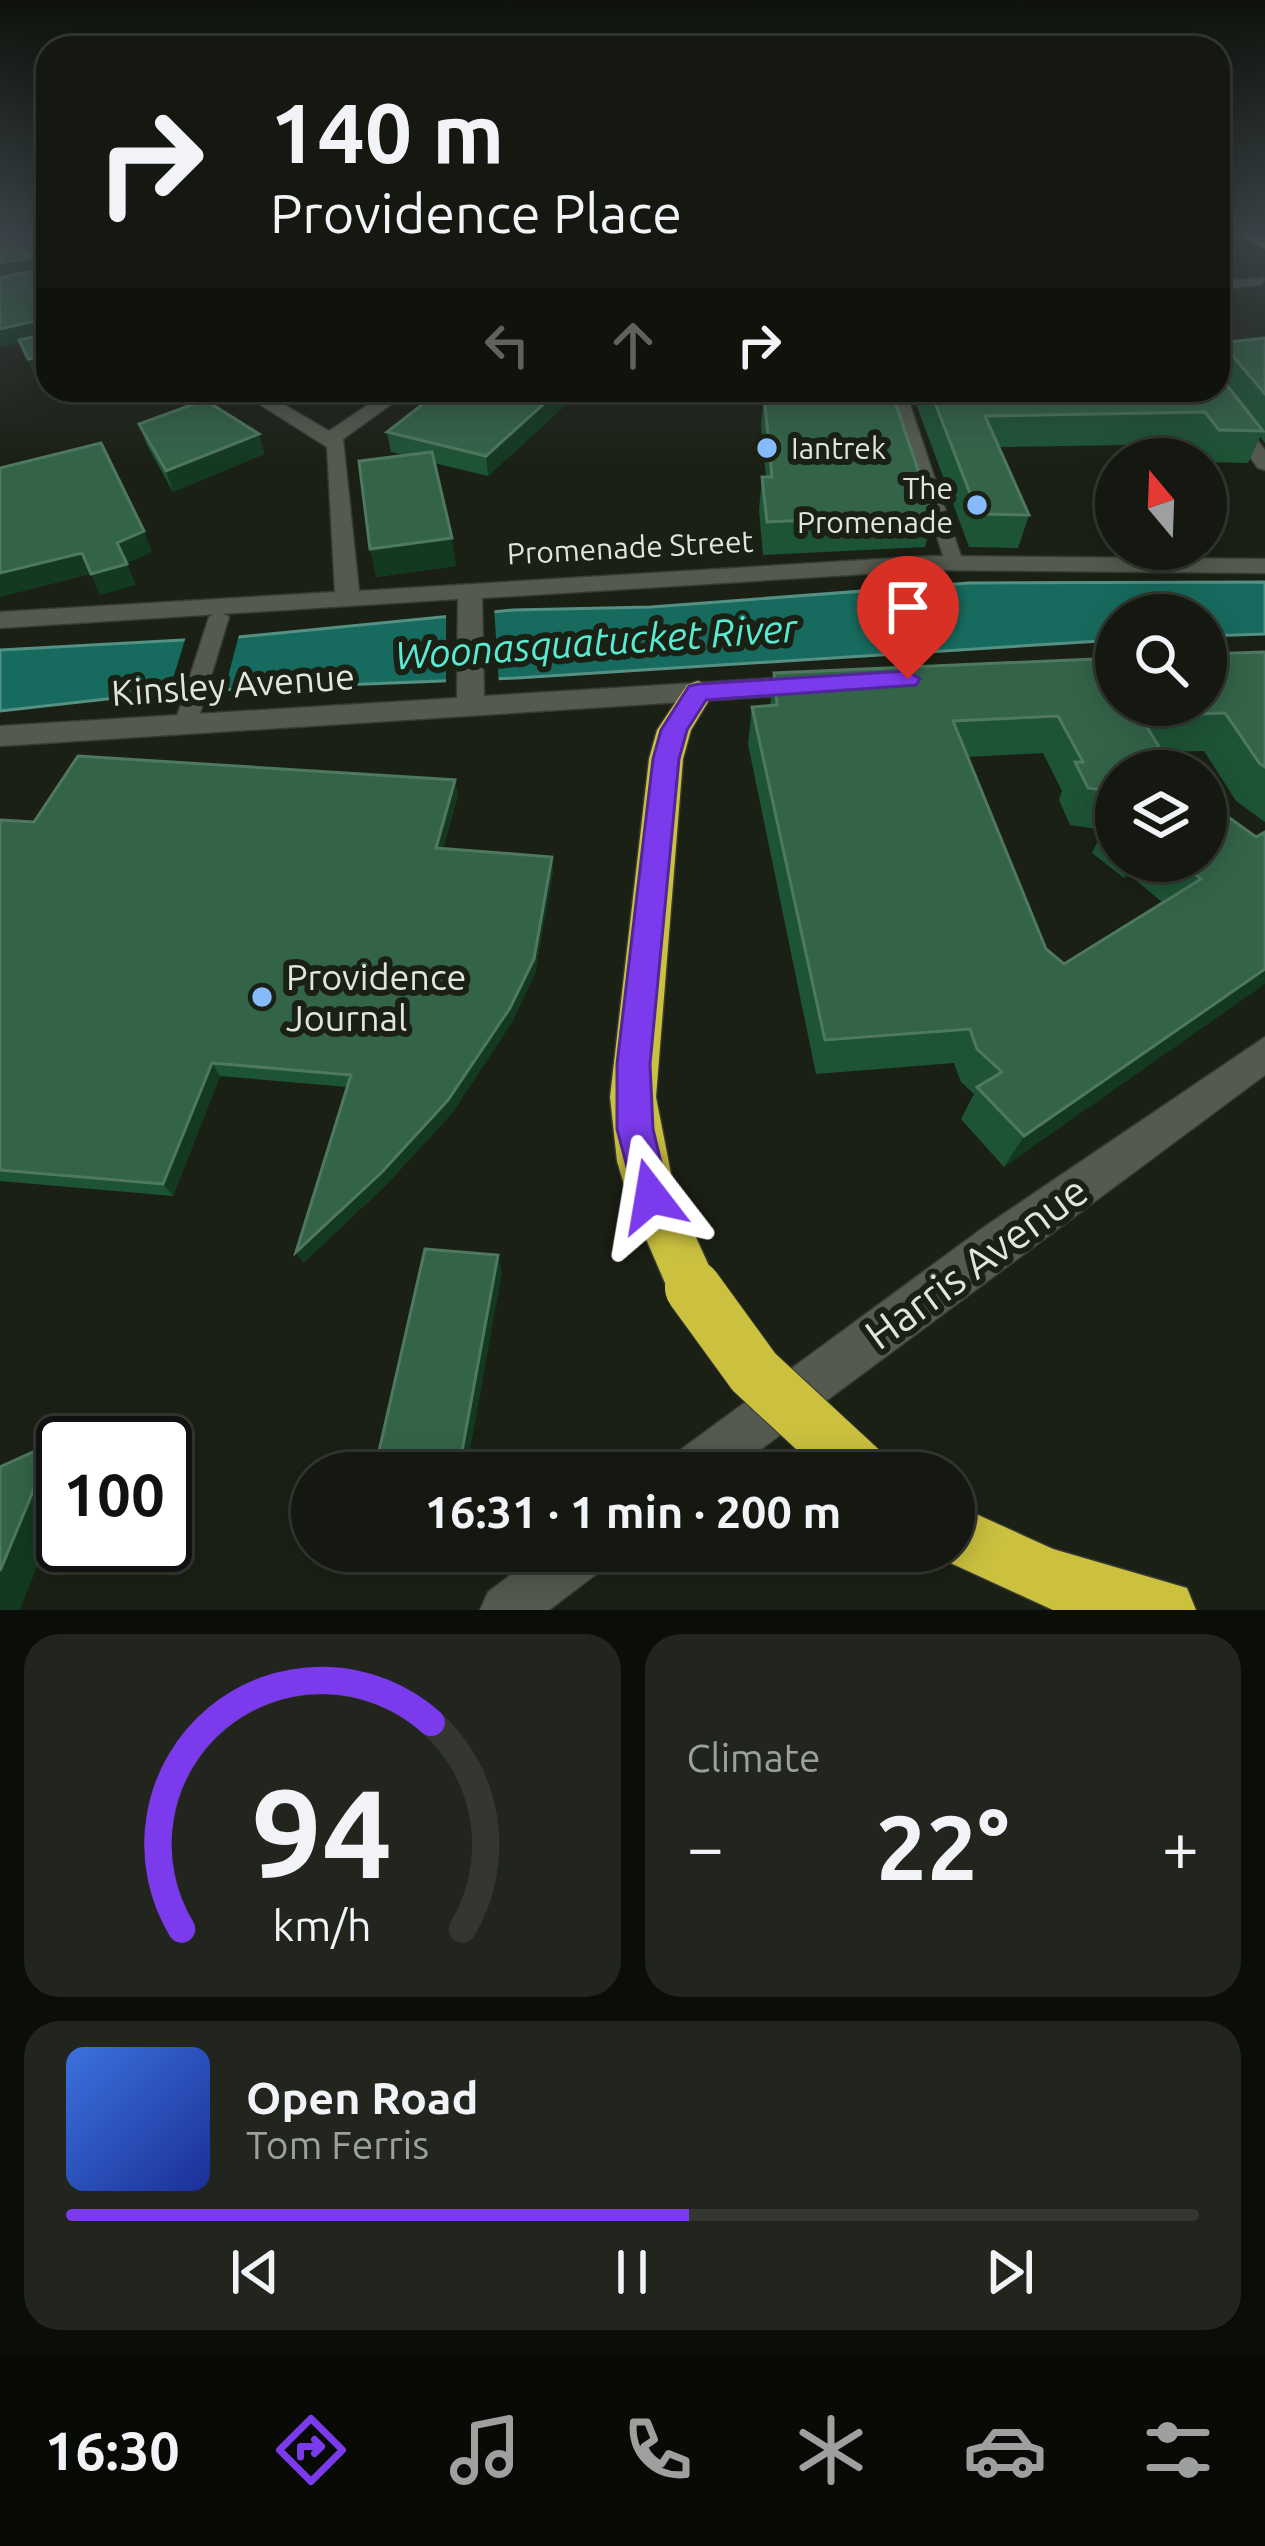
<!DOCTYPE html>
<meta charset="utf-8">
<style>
body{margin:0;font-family:Ubuntu,sans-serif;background:#21251e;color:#f1f3f6;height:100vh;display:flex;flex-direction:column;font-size:45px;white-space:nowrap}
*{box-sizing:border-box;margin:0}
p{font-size:39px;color:#9da09f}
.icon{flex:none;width:66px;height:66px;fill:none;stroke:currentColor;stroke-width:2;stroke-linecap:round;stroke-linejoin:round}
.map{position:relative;height:1610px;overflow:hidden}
.side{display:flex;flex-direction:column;gap:24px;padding:24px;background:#0b0d09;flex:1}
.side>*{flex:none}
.banner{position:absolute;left:36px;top:36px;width:1194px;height:366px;border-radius:36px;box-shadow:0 6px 30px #0003,0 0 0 3px #333730;background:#141810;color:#f1f3f6;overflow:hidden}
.needle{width:78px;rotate:341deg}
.fabs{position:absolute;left:1095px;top:438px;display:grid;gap:24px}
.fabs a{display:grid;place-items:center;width:132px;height:132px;border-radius:50%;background:#141810;box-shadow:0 6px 30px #0003,0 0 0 3px #333730;font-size:60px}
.speed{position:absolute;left:36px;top:1416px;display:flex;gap:24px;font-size:60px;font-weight:700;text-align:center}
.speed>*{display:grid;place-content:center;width:156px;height:156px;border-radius:50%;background:#141810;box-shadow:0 6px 30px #0003,0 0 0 3px #333730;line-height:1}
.speed .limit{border:6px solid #111;border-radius:18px;background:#fff;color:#111}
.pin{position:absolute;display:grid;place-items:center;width:102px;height:102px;color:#fff;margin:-123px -51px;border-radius:50% 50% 50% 0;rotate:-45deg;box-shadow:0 0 12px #0007}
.pin .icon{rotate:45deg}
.me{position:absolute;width:132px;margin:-66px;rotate:346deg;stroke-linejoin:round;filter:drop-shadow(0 0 9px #0008)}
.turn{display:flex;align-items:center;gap:42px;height:252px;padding:0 36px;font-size:54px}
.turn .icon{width:156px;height:156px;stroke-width:2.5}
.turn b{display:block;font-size:84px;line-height:102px}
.lanes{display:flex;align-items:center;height:114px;padding:0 36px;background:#0003;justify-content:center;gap:60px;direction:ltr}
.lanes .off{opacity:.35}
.big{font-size:90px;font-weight:700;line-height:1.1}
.side .widget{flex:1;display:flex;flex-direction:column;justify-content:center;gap:18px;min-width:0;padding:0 42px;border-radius:36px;background:#21251e}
.side .dial{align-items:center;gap:0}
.dial svg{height:312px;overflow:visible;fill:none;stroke:#333730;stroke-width:7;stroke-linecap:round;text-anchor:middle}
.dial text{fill:#f1f3f6;stroke:none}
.song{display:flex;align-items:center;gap:36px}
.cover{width:144px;height:144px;border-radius:18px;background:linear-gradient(135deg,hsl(220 70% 55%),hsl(230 70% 35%))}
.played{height:12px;border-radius:6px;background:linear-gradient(90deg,#7c3aed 55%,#333730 55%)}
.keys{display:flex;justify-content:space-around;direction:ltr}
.heat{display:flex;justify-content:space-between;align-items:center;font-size:66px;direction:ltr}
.side .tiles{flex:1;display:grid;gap:24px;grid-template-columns:1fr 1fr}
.widget:last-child{grid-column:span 2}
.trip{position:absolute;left:291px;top:1452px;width:684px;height:120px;border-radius:60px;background:#141810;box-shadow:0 6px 30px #0003,0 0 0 3px #333730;font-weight:700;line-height:120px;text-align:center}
.dock{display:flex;height:192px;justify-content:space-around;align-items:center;background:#080a06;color:#9da09f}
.dock .icon{width:84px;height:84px}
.dock .active{color:#7c3aed}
.dock b{font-size:54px;color:#f1f3f6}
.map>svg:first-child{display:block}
</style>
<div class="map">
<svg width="1265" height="1610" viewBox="0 0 1265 1610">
<rect width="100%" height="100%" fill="#1b2015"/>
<!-- water -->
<path fill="#176b5e" stroke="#549084" stroke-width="3" d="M1265,582V634L1206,636V615H1116V640L517,678L169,692L0,711V650L238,637L513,610L651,607L969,583Z"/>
<!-- pier -->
<path fill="#1b2015" d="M494,606L499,685L446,686V611Z
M240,631L223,696L161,699L169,692L187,633Z"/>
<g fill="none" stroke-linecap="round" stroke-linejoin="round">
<defs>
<path id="lane" d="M17,246L48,240"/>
<path id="street" d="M1265,278L1261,285L1218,289V281Z
M891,390H905L963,562L961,566H947L945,562Z
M219,611L229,617L199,716L196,721H180L177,716L209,617Z"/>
<path id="secondary" d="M0,237H9L48,261V273L0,243Z
M1218,389L1265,450V470L1258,468L1200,390Z
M237,390H259L329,431L390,390H411L343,439L359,591L930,556L1265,559V573L930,570L482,598L484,696L808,676L821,685L808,694L0,746V726L457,698L458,599L0,628V612L335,592L327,447Z
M1265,1037V1075L729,1473H665L672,1456L987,1225Z
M543,1551H610L603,1569L549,1610H480L488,1592Z"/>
<path id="highway" d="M1242,237H1265V249Z
M698,681L709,685L714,692L691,730L683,759L656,1097L674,1189L719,1288L711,1306L693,1314L675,1306L627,1195L617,1161L610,1097L649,759L657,730L687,685Z
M954,1504L1053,1549L1187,1588L1196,1610H1053L933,1555L931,1551H954Z"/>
</defs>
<!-- lane casing -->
<use href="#lane" stroke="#363a33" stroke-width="8"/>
<!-- street casing -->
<use href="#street" stroke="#363a33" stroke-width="3"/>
<!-- secondary casing -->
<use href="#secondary" stroke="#363a33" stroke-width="3"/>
<!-- highway casing -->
<use href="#highway" stroke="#363a33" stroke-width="3"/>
<!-- lane -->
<use href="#lane" stroke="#545a4e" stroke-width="6"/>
<!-- street -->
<use href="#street" fill="#545a4e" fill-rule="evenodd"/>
<!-- secondary -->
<use href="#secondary" fill="#545a4e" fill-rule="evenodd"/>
<!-- highway -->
<use href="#highway" fill="#cbc13f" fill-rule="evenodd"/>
<defs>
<path id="highway-bridge" d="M693,1288L754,1372L863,1473"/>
</defs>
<!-- highway-bridge casing -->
<use href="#highway-bridge" stroke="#363a33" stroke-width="58" stroke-linecap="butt"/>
<!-- highway-bridge -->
<use href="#highway-bridge" stroke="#cbc13f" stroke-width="56"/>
</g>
<!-- wall -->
<path fill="#1e5436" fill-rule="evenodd" d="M33,237H48V373L35,376L20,342L0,347V255L37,270L46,268L47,256L38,250Z
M1265,338V443L1260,437L1248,463L1206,462V459H1203L1192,444L999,447L1029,515L1018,548L969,547L911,390H1218V343Z
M441,390H582L488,476L434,463L456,566L376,577L404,455L391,452L387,432Z
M796,390H892L933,514L925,547L763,555L759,510L762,477H766L761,426L764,395H797Z
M139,424L259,434L264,454L173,492L147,445Z
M1265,652V822L1236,801L1204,751L1162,752L1116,771V861H1206L1256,837L1004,1167L961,1119L974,1094L961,1082L954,1063L816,1074L748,744L752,707L770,706L774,673ZM1043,753L1062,791L1059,800L1070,825L1103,830L1092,853L1124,878L1130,875L1163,903L1064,964L1046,949L968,757Z
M458,794L443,849L553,871L535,973L512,1022L452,1113L387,1184L303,1263L347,1087L220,1076L173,1196L0,1181V820L34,822Z
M356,1551H443L440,1561L423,1571L365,1564L355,1557Z"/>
<!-- shaded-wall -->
<path fill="#143921" d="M32,257L38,272L0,279V263Z
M44,319L48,336L0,347V329Z
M48,355V373L35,376L28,359Z
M559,390H582L488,476L486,456Z
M259,434L264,454L173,492L166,471Z
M144,531L152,552L126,564L117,543Z
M452,538L456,566L376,577L370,549Z
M82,553L127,564L136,585L100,595L91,574L0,597V573Z
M455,780L458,794L439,863L436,848Z
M552,857L553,871L535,973L512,1022L452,1113L387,1184L303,1263L296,1252Z
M1134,861H1138L1130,875L1124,878Z
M1265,969V984L1004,1167L1024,1136Z
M212,1063L220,1076L173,1196L163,1184Z
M498,1255L502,1272L466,1473H458Z
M53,1443L63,1449V1500L20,1610H0V1571Z
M433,1551H443L440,1561L423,1571L415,1564Z"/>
<!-- building -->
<path fill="#336448" stroke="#4e785f" stroke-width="3" d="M0,237L32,257L0,263Z
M35,237H48V355L28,359L19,340L45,334L44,319L0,329V278L46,268L47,246Z
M1265,338V394L1231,354L1218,355V343Z
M1218,374L1263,431L1219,430L1205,412L985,416L1029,515L978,514L930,390H1218Z
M441,390H559L486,456L387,432Z
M806,390H891L933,514L767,522L762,477H772L764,395H806Z
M205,400L259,434L166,471L139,424Z
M101,443L144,531L117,543L127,564L91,574L82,553L0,573V468Z
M432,452L452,538L370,549L359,461Z
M1265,652V767L1260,764L1225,713L1140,716L1174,771H1116V792L1088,788L1075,762H1083L1058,716L953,721L1046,949L1064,964L1201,879L1179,861H1206V801L1256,837L1265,832V969L1024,1136L977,1087L1002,1072L977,1049L970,1029L825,1040L752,707L777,705L774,673L1116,658V705H1206V654Z
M78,756L455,780L436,848L552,857L534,959L510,1008L448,1100L382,1172L296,1252L351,1075L212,1063L163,1184L0,1170V820L34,822Z
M425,1249L498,1255L458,1473H374Z
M53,1443L0,1571V1467Z
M356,1551H433L415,1564L355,1557Z"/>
<!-- sky -->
<linearGradient id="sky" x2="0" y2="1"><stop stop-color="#0f120c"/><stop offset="0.51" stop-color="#394246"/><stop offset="1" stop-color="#394246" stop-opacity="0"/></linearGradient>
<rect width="1265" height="462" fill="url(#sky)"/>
<!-- route -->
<path fill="#7c3aed" stroke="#51269a" stroke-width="3" d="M908,671L920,679L916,685L706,700L687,730L679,759L650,1064L653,1129L669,1196L664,1208L651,1214L638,1208L617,1129V1064L653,759L661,730L689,686L698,684Z"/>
<!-- markers -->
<g fill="#86bbfb" stroke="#1b2015" stroke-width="4.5">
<circle cx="767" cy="448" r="12"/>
<circle cx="977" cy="505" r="12"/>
<circle cx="262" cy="997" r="12"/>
</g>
<g text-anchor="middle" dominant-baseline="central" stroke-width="12" stroke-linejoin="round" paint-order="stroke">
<!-- far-poi labels -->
<g font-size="30" fill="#e1e5de" stroke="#1b2015" text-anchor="start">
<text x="791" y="448">Iantrek</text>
<text x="953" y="488" text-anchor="end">The<tspan x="953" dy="34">Promenade</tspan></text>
</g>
<!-- far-street labels -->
<g font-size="30" fill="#e1e5de" stroke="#1b2015">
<text transform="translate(630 547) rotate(-3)">Promenade Street</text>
</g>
<!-- street labels -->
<g font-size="36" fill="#e1e5de" stroke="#1b2015">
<text transform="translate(233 684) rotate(-4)">Kinsley Avenue</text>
</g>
<!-- poi labels -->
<g font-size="36" fill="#e1e5de" stroke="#1b2015" text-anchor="start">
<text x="286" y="976">Providence<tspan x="286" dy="41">Journal</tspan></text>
</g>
<!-- water labels -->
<g font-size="39" font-style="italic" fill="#59ebd2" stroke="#1b2015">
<text transform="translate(596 641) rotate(-4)">Woonasquatucket River</text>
</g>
<!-- near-street labels -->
<g font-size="42" fill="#e1e5de" stroke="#1b2015">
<text transform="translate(976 1262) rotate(-36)">Harris Avenue</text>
</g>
</g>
</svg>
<div class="fabs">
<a><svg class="needle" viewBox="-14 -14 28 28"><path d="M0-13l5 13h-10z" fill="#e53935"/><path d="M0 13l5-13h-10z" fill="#9da09f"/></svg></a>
<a><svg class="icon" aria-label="search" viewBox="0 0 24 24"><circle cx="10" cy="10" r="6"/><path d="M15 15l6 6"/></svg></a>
<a><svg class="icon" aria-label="layers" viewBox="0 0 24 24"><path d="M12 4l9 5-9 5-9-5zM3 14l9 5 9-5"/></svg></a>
</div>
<div class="speed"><div class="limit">100</div></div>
<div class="pin" style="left:908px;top:679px;background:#d93025"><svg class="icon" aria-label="arrive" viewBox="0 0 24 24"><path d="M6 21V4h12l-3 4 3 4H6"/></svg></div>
<svg class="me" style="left:651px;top:1196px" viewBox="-20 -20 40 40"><path d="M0-17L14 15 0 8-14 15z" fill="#7c3aed" stroke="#fff" stroke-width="4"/></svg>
<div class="trip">16:31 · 1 min · 200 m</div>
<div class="banner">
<div class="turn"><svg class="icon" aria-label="right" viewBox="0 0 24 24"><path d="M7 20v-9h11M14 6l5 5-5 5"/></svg><div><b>140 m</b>Providence Place</div></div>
<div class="lanes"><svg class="icon off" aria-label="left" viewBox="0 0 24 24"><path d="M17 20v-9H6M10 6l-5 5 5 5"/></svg><svg class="icon off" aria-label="ahead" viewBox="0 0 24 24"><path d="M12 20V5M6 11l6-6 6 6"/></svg><svg class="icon" aria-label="right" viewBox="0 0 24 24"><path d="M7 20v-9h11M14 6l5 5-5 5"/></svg></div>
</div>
</div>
<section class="side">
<div class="tiles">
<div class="widget dial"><svg viewBox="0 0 100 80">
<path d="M14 69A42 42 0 1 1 86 69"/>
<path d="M14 69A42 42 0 0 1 78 16" stroke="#7c3aed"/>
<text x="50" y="56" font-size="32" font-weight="700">94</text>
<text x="50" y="72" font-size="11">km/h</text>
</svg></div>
<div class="widget"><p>Climate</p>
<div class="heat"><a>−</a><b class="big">22°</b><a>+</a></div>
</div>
<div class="widget">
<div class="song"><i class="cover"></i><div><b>Open Road</b><p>Tom Ferris</p></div></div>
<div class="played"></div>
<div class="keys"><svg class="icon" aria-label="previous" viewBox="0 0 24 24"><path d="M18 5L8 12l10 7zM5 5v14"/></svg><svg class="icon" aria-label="pause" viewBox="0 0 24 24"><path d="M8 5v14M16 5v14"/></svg><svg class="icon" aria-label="next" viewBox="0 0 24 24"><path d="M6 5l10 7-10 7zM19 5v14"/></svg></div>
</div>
</div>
</section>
<nav class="dock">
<b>16:30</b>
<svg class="icon active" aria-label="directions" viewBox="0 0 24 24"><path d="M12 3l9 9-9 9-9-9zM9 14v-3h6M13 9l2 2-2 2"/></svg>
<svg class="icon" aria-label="music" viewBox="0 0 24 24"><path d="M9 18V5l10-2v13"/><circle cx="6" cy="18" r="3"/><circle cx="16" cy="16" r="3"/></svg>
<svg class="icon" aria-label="phone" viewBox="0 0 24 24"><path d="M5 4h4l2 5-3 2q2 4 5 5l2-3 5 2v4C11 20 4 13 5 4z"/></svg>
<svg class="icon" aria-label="climate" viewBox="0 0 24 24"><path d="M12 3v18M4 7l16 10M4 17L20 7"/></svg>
<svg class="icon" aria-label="car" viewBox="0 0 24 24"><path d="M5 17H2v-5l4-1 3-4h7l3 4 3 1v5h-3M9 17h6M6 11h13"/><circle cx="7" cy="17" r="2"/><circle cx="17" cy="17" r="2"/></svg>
<svg class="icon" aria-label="filters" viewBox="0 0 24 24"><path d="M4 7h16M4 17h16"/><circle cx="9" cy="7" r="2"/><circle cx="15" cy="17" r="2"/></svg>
</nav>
